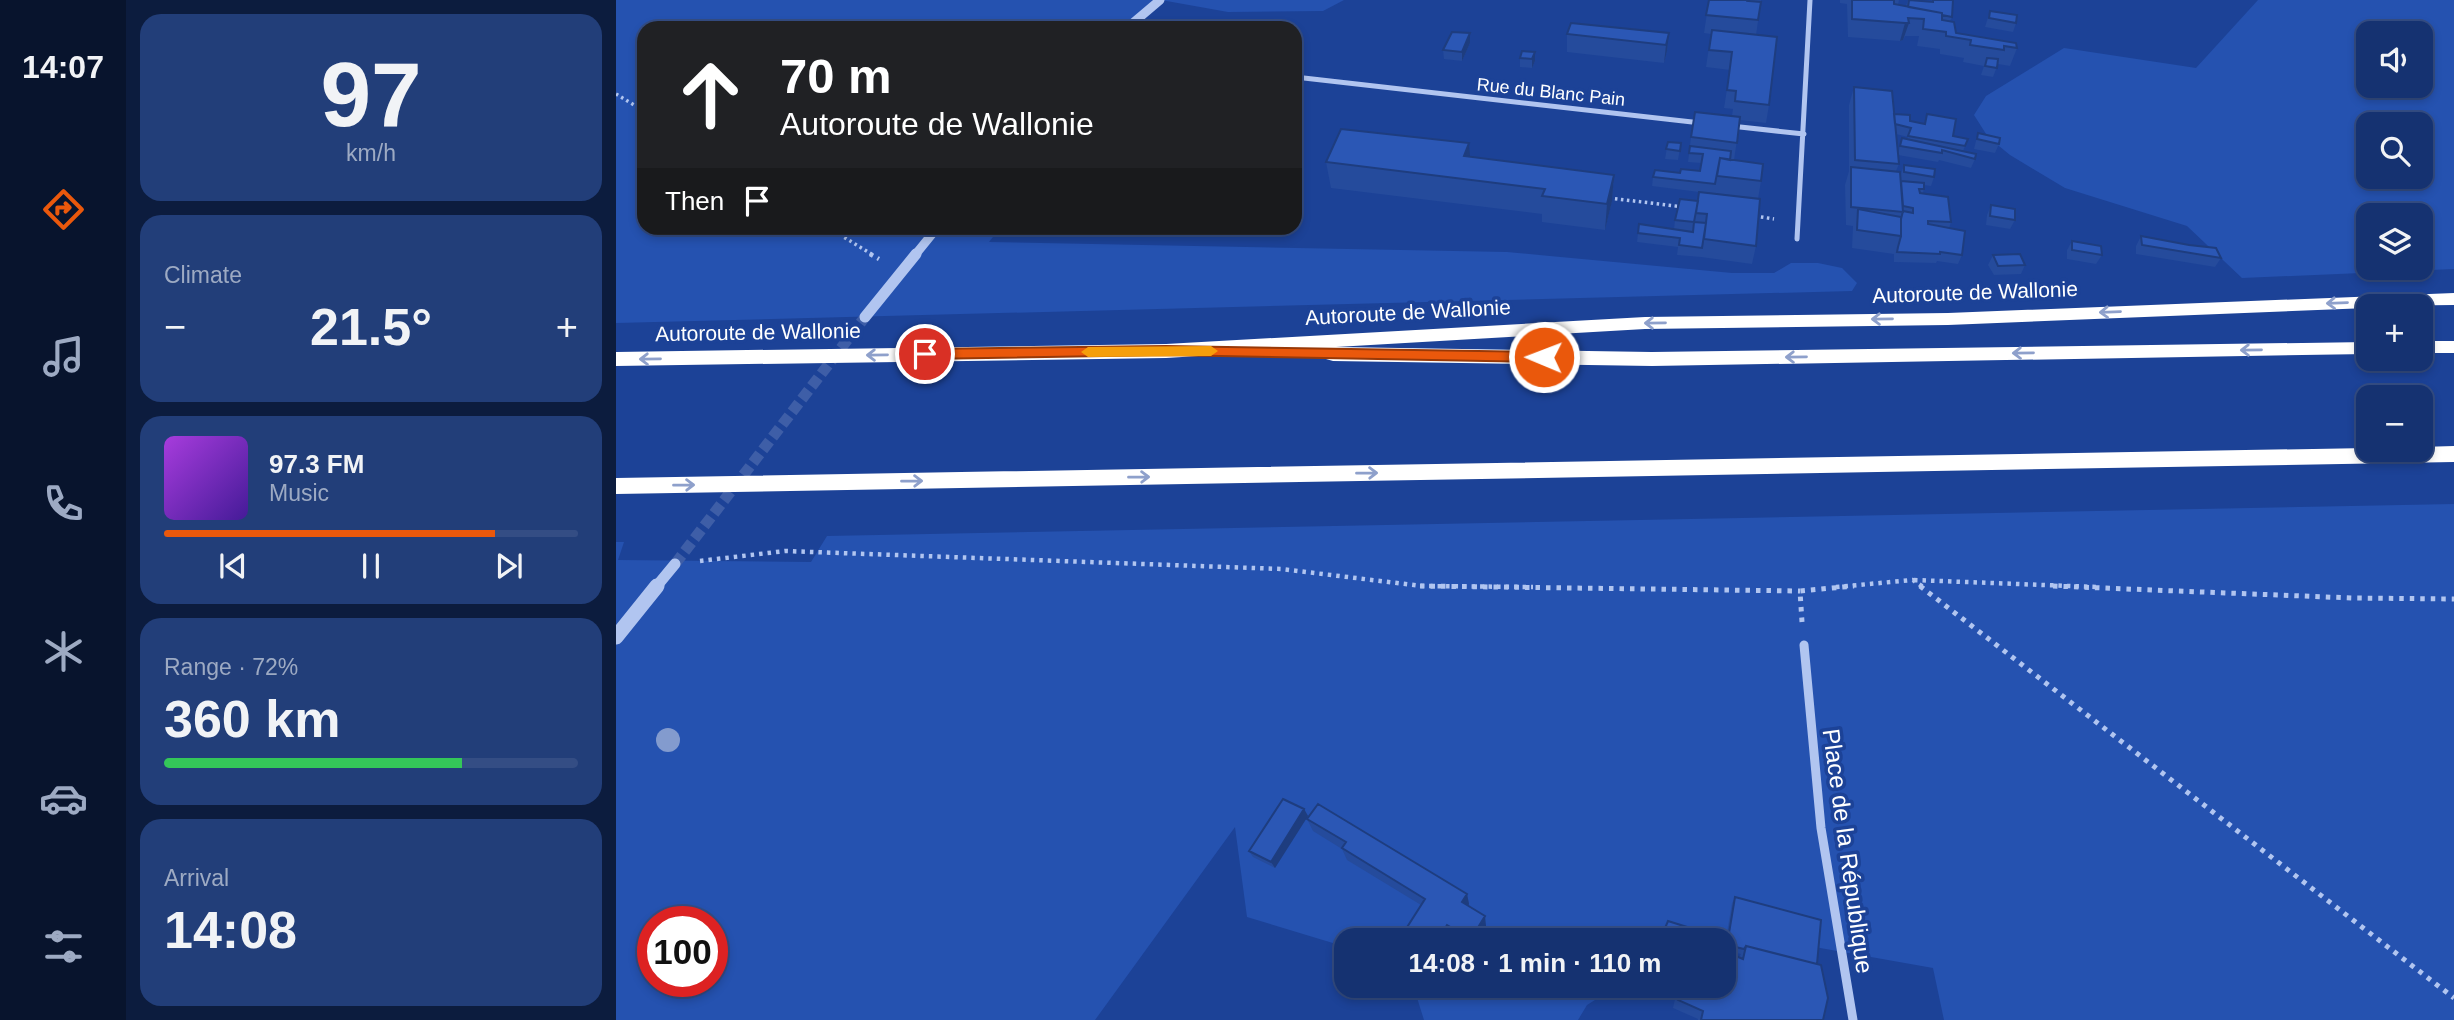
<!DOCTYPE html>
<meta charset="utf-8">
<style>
body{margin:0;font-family:Helvetica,sans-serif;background:#223e79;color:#f1f3f6;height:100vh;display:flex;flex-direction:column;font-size:26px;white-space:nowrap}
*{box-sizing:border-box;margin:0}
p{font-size:23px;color:#9daac3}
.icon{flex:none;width:38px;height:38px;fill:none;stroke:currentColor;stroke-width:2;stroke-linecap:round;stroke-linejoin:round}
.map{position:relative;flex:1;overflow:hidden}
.panel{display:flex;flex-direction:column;gap:14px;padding:14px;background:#0c1c3e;width:490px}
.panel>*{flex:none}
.top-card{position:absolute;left:21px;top:21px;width:665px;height:214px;border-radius:21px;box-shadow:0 4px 10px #0003,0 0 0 2px #344d84;background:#202124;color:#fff;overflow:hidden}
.tools{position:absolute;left:1740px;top:21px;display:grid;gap:14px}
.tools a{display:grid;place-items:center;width:77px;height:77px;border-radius:14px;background:#153271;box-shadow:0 4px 10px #0003,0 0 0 2px #344d84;font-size:35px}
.speed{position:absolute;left:21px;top:906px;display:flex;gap:14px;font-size:35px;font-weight:700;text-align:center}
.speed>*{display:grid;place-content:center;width:91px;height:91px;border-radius:50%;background:#153271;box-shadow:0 4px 10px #0003,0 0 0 2px #344d84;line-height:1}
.speed .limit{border:10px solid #d22;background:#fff;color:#111}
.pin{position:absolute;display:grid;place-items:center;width:60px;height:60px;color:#fff;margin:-30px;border:4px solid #fff;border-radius:50%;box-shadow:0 2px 7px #0007}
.me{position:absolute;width:77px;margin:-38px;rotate:271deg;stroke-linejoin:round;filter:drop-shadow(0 0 5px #0008)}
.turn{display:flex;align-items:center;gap:24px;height:147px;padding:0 28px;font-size:32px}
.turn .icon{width:91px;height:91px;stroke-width:2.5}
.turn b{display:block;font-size:49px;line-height:60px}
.then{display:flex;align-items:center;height:66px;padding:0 28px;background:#0003;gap:14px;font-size:26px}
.big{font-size:52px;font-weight:800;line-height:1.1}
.panel .tile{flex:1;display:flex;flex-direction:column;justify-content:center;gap:10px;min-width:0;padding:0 24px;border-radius:21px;background:#223e79}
.panel .dial{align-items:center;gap:0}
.dial b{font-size:91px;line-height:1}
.song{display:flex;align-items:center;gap:21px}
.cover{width:84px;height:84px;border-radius:10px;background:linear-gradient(135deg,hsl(280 70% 55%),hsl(260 70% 35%))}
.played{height:7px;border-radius:4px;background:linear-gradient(90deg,#ea580c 80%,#344d84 80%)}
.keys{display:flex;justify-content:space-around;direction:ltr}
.heat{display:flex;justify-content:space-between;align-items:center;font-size:38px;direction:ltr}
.charge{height:10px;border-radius:5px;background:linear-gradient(90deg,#34c759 72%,#344d84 0)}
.trip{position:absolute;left:718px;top:928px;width:402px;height:70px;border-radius:21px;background:#153271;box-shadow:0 4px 10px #0003,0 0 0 2px #344d84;font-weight:800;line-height:70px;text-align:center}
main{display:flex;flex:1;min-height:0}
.tabs{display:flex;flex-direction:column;width:126px;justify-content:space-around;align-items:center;background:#08142d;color:#9daac3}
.tabs .icon{width:49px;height:49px}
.tabs .current{color:#ea580c}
.tabs b{font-size:32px;color:#f1f3f6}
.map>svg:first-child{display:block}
</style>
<main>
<nav class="tabs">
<b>14:07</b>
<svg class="icon current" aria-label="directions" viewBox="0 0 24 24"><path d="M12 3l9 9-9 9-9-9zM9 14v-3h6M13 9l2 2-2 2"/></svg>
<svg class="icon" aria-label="music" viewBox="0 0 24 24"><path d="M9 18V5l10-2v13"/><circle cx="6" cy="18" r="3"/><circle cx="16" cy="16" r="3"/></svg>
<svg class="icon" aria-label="phone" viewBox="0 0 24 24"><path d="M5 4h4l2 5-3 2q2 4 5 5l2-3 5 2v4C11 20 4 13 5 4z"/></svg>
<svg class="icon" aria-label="climate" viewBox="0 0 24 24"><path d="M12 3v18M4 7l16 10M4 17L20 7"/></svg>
<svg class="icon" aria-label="car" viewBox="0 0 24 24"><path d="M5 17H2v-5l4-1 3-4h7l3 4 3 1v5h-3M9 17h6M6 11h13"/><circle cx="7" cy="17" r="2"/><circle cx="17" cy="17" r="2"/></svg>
<svg class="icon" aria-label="filters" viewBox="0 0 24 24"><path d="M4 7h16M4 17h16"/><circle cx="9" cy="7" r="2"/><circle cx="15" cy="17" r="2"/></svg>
</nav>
<section class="panel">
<div class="tile dial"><b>97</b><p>km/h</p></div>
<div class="tile"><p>Climate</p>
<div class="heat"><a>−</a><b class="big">21.5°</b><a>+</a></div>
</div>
<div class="tile">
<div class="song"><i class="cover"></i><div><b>97.3 FM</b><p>Music</p></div></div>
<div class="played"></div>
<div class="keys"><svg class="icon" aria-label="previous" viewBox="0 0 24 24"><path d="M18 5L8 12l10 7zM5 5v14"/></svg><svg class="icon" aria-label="pause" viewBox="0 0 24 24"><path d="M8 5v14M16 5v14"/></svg><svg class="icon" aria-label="next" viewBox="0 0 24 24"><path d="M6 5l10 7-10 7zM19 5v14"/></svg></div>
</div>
<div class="tile"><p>Range · 72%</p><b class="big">360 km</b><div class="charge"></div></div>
<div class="tile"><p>Arrival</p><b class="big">14:08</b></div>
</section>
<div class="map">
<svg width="1838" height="1020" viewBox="0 0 1838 1020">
<rect width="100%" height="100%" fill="#1c4297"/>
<!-- green -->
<path fill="#2552b0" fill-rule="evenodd" d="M0,0H544L511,28H28V228H384L373,242L891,252L1116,273H1158L1175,263H1202L1226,268L1241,283L1236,291L0,323Z
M545,0H728L707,11L612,12Z
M1642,0H1838V269L1626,278L1571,226L1449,188L1394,155L1372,137L1358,115L1370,96L1448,48L1580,68ZM1752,33H1804V86H1752ZM1752,124H1804V177H1752ZM1752,215H1804V268H1752Z
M1838,504V1020H1328L1317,968L1126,934L1076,940H730V947L631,917L619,827L479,1020H0V542H8L2,560L195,562L211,536ZM37,922H96V982H37Z
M797,985H1003L971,1005L962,1020H808Z"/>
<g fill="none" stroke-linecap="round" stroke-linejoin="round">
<!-- tertiary-tunnel -->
<path stroke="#3e5ea7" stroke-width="11" stroke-dasharray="11 5" stroke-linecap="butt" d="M59,564L249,317"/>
<!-- path-far2 -->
<path stroke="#b1c5f0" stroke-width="3.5" stroke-dasharray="2.5 3.5" stroke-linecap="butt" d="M0,94L28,111
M993,198L1068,207
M1139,216L1158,219
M213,228L257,255"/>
<!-- path-far1 -->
<path stroke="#b1c5f0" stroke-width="4.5" stroke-dasharray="3.5 5" stroke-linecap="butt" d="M254,254L263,259
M84,561L169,551L665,569L806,586L917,587
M1298,580L1480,587
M1220,587L1297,580L1307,587"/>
<!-- path -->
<path stroke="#b1c5f0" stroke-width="5" stroke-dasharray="4.5 6" stroke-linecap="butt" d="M804,586L1184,591
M1304,586L1838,998
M1437,586L1736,598L1838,599
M1186,622L1184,591L1238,586"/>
<!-- minor-far1 -->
<path stroke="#b1c5f0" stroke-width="5" d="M679,77L1085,123
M1115,126L1188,134
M1181,239L1194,0"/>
<!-- minor -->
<path stroke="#b1c5f0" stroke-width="9" d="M1188,645L1205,828L1237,1020"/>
<!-- tertiary-far2 -->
<path stroke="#b1c5f0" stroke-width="9" d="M511,28L544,0
M299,255L321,228"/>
<!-- tertiary-far1 -->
<path stroke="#b1c5f0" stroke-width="11" d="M249,317L300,254
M40,587L59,564"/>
<!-- tertiary -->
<path stroke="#b1c5f0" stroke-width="15" d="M0,637L41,586"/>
<!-- motorway -->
<path fill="#fff" fill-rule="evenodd" d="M1838,293V305L1752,306V308L1332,325L1029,329L720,347L1036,352L1752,342V354L1036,366L717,361L710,359L708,354L716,348L550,358L0,366V352L550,344L1029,317L1332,313Z
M1804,341H1838V353H1804Z
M1838,446V462L0,494V478L1752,448L1804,450V447Z"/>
</g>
<!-- trees -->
<circle fill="#839bce" cx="52" cy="740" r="12"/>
<!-- wall -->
<path fill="#254b9c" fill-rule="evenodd" d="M1093,0H1145L1140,35L1153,105L1150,123L1124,120L1118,160L1145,181L1142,199L1140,246L1136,264L1085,257V255V257L1061,255L1062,247L1021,242L1022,233L1058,229L1059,220L1082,201L1083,192L1036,186L1037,177L1084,171L1085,163L1072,162L1075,137L1116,116L1117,109L1108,108L1114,70L1090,67L1095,34L1088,33Z
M1224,0H1283L1282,5L1290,6L1292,0L1316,2L1317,0L1336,17L1334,21L1340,33L1401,48L1394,66L1382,64L1377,77L1365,75L1368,66L1347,62L1348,58L1324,54V49L1301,46L1303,36H1289L1287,40L1284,41L1232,37L1231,4L1224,3Z
M1374,11L1400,23L1397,32L1369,27Z
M854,33V43L846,61L828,59L827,50Z
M1053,33L1051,51L1048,63L951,52V34Z
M906,51L919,61L916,68L904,67V58Z
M1238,87L1278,114L1294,121L1308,124L1311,114L1337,136L1352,139L1347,151L1359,159L1355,168L1323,160L1322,162L1282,155L1283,164L1280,171L1285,181V174L1288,165L1318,177L1315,186L1308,185L1307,194L1335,222L1333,228L1346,255L1342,264L1321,261L1320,263L1278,262V254L1236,248L1237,226L1230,225L1229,185L1233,171V105ZM1280,134L1292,137L1291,139L1286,138L1282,154Z
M1362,133L1383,144L1379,153L1358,149Z
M1052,142L1065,143L1062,160L1049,159Z
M854,157L998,175L996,201L989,230L926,222V214L715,188L710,162Z
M1375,205L1399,220L1394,229L1370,225L1371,215Z
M1525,236L1605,258L1599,267L1520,254V246Z
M1456,241L1486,255L1480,264L1451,259V250Z
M1377,255L1409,265L1405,274L1378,275L1372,265Z
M688,809L692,816L659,868L637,857L633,851Z
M691,819L851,894L853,904L852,906L870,926L862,940H842L833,935L831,940H791L788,932L805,905L731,860L726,849L697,831Z
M1119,897L1201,964L1207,1020H1082V1019L1057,1008L1062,985H1108L1123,957L1125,954L1108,950L1116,903Z"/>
<!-- shaded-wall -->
<path fill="#1e3d7f" d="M1289,23H1293L1287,40L1284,41Z
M854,33V43L846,61V52Z
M1053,33L1051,51L1048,63L1050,45Z
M919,52V61L916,68V59Z
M853,143L855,169L848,156Z
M998,175L996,201L989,230L991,204Z
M688,809L692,816L659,868L655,862Z
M851,894L853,904L848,913L846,902Z
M869,916L870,926L862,940H855Z
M831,925L833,935L831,940H822Z"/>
<!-- building -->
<path fill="#2b57b5" stroke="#1e3d7f" stroke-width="2" d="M1093,0H1133L1132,1L1145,2L1142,20L1090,15Z
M1236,0H1278V4L1326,13V20L1338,22L1340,33L1400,43L1401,48L1388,46V50L1354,45L1355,40L1330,36V32L1307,29L1308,19L1292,18L1293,23H1289L1236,19Z
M1293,0L1317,2V0H1337L1336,17L1326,15V13L1292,7Z
M1374,11L1401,15L1400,23L1373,18Z
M955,23L1053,33L1050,45L951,34Z
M1096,30L1161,37L1153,105L1119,101L1120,91L1111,90L1116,52L1093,50Z
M836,32L854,33L846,52L827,50Z
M906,51L919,52L916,59L904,58Z
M1371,58L1382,59L1381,68L1369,66Z
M1238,87L1276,91L1283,164L1239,160Z
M1079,112L1124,117L1121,143L1075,137Z
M1278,114L1294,115V121L1309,124L1311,114L1340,119L1337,136L1352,139L1349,146L1292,136L1295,128L1279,124Z
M725,129L853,143L848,156L998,175L991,204L926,196L929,189L710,162Z
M1362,133L1384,138L1383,144L1361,139Z
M1286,138L1360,154L1359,159L1326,150V153L1284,146Z
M1052,142L1065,143L1064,151L1050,149Z
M1074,146L1115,151L1114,160L1104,158L1099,184L1037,177L1039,170L1064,173L1065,169L1084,171L1087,154L1073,153Z
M1104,158L1147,164L1145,181L1101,176Z
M1288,165L1319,169L1318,177L1288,172Z
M1235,167L1284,172L1287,212L1235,207Z
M1285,181L1308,183V189H1303L1304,193L1332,197L1335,222L1312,221V224L1349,231L1346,255L1324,252V254L1281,252L1282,247L1285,236V219L1287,211L1297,213V208L1287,206Z
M1083,192L1144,199L1140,246L1088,239L1091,214L1080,213Z
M1064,199L1082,201L1078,222L1059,220Z
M1375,205L1399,209V220L1374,216Z
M1242,209L1285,217V236L1241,230Z
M1078,222L1090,223L1086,248L1063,245L1064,238L1022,233L1023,224L1077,232Z
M1525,236L1573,245L1600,248L1605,258L1526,245Z
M1456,241L1485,246L1486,255L1456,250Z
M1404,254L1409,265L1382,266L1377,255Z
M667,799L688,809L655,862L633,851Z
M702,804L851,894L846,902L869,916L855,939L831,925L822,940H800L788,932L809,899L726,848L730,842L691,819Z
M1119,897L1205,920L1201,964L1130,946L1128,949L1111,945Z
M1052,921L1071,927L1068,938L1073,940H1044Z
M1130,946L1205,965L1212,998L1207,1020H1085L1087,1011L1062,1000L1065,985H1108V951L1127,959Z"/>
<!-- one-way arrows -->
<defs><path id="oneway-shaft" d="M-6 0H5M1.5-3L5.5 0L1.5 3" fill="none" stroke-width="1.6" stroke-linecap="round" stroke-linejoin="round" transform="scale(1.75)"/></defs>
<g stroke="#8ea0cb">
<use href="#oneway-shaft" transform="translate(1721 303) rotate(178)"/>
<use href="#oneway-shaft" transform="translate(1494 312) rotate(178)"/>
<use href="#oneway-shaft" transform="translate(1266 319) rotate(179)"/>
<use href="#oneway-shaft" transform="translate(1039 323) rotate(179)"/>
<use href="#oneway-shaft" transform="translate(1635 350) rotate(179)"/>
<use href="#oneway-shaft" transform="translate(1407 353) rotate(179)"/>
<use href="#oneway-shaft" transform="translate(261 355) rotate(179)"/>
<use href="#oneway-shaft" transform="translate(1180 357) rotate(179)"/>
<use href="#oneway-shaft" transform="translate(34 359) rotate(179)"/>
<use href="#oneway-shaft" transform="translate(751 473) rotate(-1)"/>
<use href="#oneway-shaft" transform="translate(523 477) rotate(-1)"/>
<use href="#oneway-shaft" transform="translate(296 481) rotate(-1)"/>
<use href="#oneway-shaft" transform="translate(68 485) rotate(-1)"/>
</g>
<!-- route -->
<path fill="#ea580c" stroke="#983908" stroke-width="2" d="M550,346L928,352L935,357L928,362L550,355L309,359L302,354L309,349Z"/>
<!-- slow -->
<path fill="#f59e0b" d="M595,346L602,351L595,356L472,357L465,352L472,347Z"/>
<g text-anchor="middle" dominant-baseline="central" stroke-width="7" stroke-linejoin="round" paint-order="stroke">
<!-- far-street labels -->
<g font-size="18" fill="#fff" stroke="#1c4297">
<text transform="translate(935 92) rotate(6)">Rue du Blanc Pain</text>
</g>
<!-- street labels -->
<g font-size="21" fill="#fff" stroke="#1c4297">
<text transform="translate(1359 292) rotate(-2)">Autoroute de Wallonie</text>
<text transform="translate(792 312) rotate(-3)">Autoroute de Wallonie</text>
<text transform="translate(142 332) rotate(-1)">Autoroute de Wallonie</text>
</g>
<!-- near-street labels -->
<g font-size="24" fill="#fff" stroke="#1c4297">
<text transform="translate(1232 851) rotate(82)">Place de la République</text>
</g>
</g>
</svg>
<div class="tools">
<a><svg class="icon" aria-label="sound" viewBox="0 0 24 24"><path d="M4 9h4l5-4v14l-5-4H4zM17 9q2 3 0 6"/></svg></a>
<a><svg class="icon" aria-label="search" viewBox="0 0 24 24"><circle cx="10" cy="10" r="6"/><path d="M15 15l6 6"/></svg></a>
<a><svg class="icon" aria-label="layers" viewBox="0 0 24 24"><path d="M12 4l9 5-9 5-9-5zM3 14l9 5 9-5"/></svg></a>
<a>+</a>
<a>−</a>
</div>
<div class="speed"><div class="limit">100</div></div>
<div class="pin" style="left:309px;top:354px;background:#d93025"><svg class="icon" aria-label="arrive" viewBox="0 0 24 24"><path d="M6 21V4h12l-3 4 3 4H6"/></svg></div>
<svg class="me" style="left:928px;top:357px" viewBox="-20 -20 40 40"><circle r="17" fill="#ea580c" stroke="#fff" stroke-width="3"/><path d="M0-11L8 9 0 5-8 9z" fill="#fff"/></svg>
<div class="trip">14:08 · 1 min · 110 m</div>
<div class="top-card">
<div class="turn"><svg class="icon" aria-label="ahead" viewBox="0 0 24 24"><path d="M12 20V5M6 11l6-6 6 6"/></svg><div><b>70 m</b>Autoroute de Wallonie</div></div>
<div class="then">Then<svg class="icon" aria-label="arrive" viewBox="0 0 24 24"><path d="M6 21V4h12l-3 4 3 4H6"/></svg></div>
</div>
</div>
</main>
